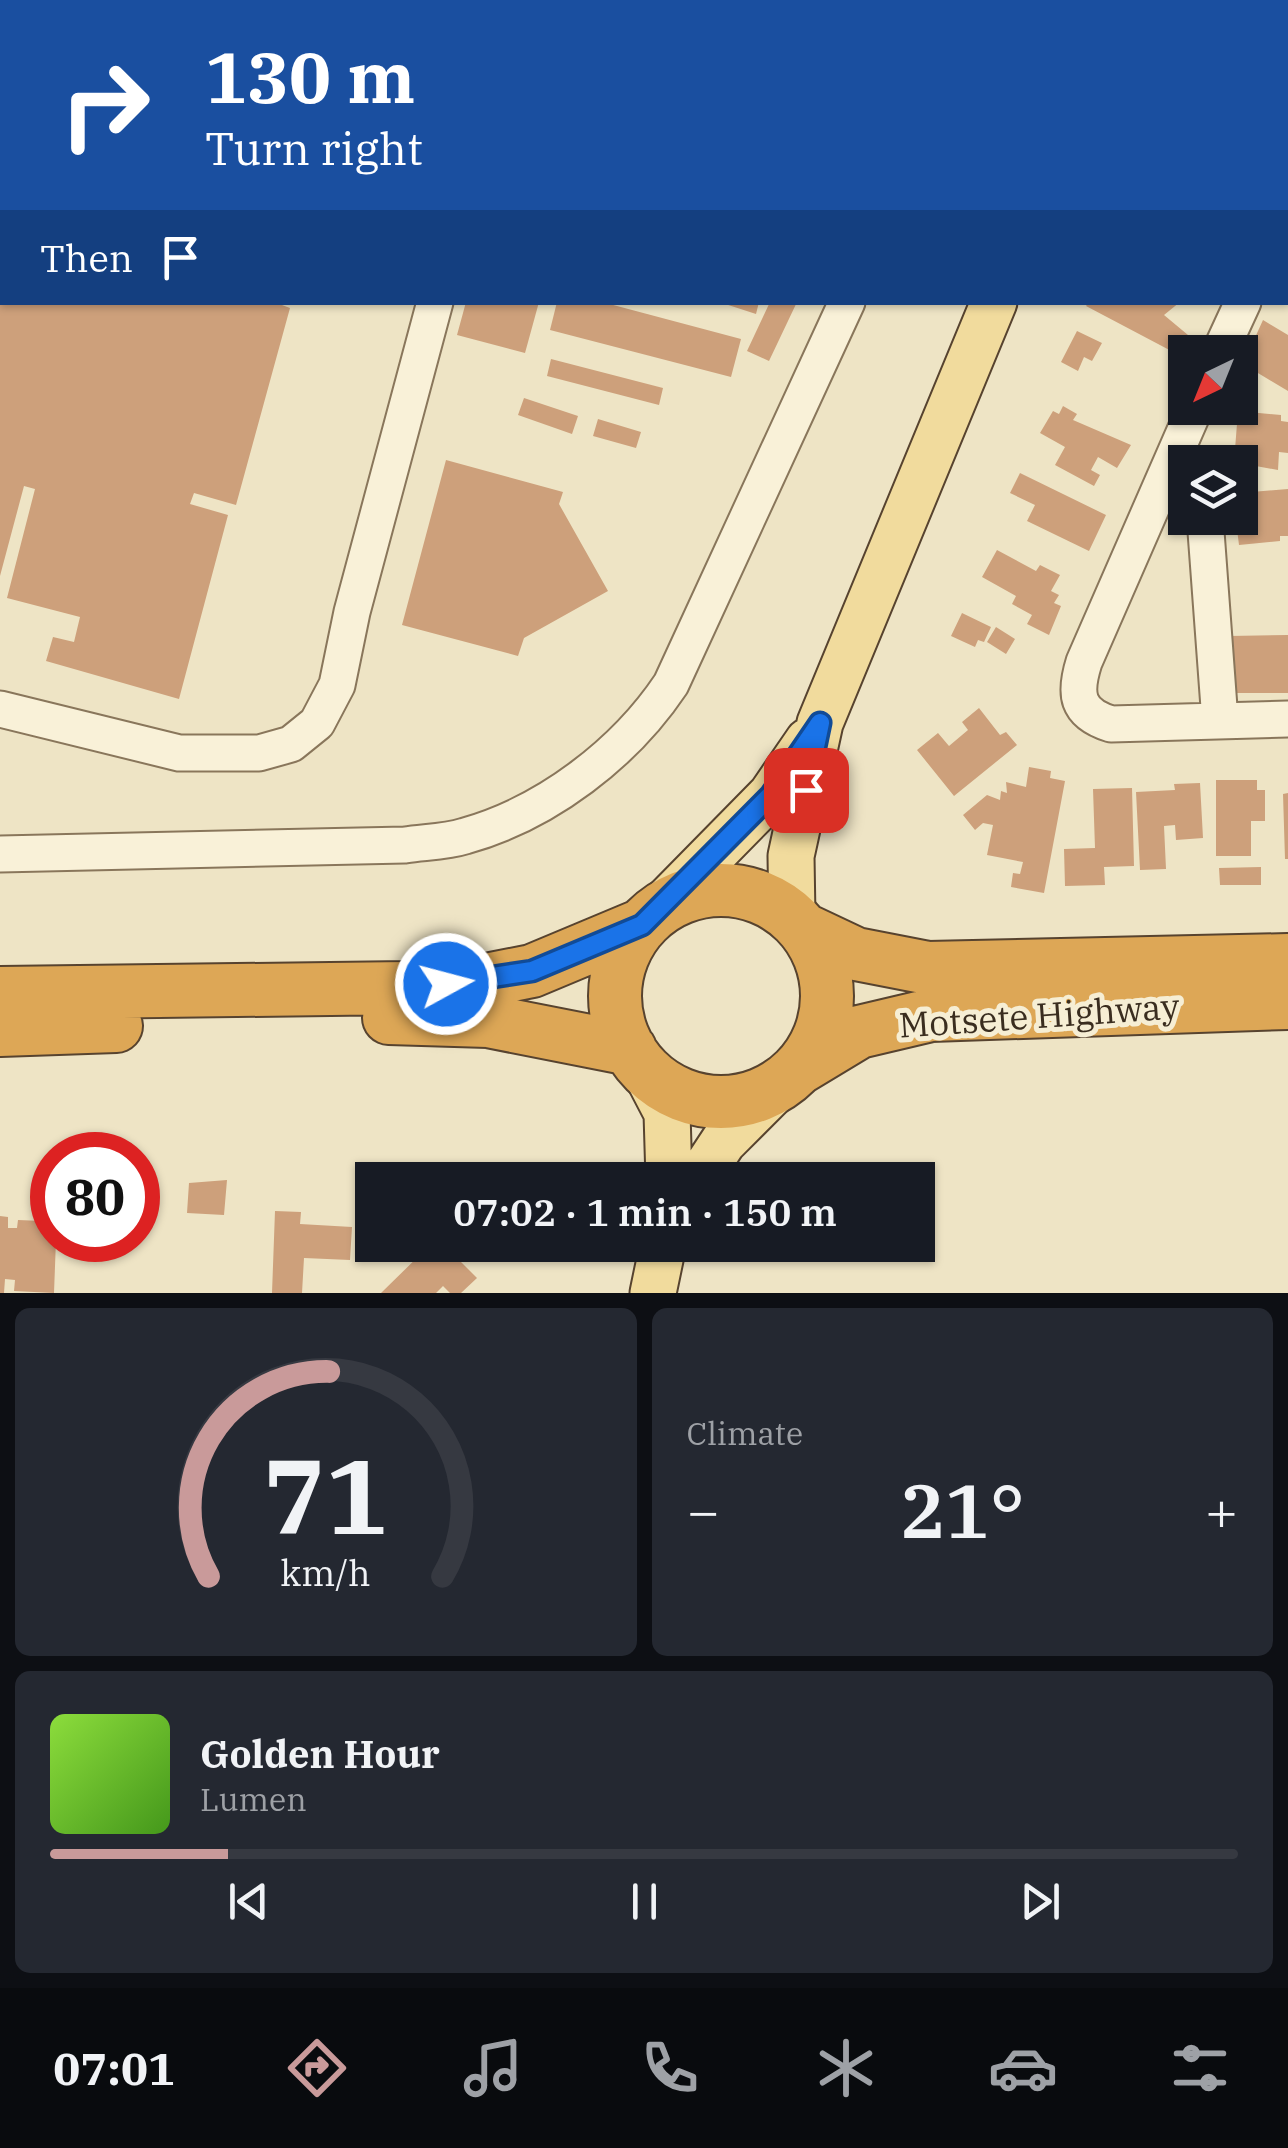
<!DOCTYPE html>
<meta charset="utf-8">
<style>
body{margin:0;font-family:"IBM Plex Serif",serif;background:#242831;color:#f1f3f6;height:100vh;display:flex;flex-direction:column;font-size:38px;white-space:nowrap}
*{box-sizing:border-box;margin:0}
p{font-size:32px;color:#9ea1a6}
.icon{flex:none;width:55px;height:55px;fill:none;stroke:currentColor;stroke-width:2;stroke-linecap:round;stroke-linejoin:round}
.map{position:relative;height:1293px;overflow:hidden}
.panel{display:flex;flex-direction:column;gap:15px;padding:15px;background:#0d0f14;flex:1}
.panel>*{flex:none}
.hud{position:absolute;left:0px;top:0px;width:1290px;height:305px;box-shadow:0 2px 8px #0004;background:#1a4fa0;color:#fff;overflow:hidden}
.needle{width:65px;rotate:223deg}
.tools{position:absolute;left:1168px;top:335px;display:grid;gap:20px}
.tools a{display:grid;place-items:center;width:90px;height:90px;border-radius:0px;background:#171b24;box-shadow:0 2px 8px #0004;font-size:50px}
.speed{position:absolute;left:30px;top:1132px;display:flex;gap:20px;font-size:50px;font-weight:700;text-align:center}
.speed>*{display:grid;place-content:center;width:130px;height:130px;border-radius:50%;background:#171b24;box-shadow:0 2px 8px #0004;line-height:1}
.speed .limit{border:15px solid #d22;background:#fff;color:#111}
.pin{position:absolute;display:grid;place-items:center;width:85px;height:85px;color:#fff;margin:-42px;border-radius:20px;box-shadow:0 5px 15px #0006}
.me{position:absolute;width:110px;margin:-55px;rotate:83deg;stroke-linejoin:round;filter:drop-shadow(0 0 8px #0008)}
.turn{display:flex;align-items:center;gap:35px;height:210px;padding:0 40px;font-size:45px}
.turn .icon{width:130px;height:130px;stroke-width:2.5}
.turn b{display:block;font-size:70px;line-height:85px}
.then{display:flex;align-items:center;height:95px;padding:0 40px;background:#0003;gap:20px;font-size:38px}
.big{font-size:75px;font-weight:600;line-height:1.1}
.panel .tile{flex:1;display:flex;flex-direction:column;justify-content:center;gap:15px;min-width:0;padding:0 35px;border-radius:15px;background:#242831}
.panel .dial{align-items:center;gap:0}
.dial svg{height:260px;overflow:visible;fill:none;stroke:#363941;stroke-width:7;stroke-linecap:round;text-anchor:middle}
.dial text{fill:#f1f3f6;stroke:none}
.song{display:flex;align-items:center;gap:30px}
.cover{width:120px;height:120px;border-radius:15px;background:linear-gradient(135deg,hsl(90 70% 55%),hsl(100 70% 35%))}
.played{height:10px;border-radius:5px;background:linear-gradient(90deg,#c99a9a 15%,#363941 15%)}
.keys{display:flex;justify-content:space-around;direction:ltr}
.heat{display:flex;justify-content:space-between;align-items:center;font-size:55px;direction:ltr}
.panel .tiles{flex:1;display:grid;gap:15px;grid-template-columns:1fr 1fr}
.tile:last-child{grid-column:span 2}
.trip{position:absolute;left:355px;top:1162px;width:580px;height:100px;border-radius:0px;background:#171b24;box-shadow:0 2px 8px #0004;font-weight:600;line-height:100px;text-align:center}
.tab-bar{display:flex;height:160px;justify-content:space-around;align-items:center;background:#090b0e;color:#9ea1a6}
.tab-bar .icon{width:70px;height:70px}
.tab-bar .current{color:#c99a9a}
.tab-bar b{font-size:45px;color:#f1f3f6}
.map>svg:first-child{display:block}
</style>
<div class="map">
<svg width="1288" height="1293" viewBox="0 0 1288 1293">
<rect width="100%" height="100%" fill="#eee4c5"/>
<!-- building -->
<path fill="#cda07b" d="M0,302H274L290,308L236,505L194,493L190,504L228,515L179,699L46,661L53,637L74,642L80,617L7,598L35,489L24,486L0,576Z
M466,302H539L525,353L457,335Z
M557,302H602L741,339L731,377L550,330Z
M719,302H759L756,314Z
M770,302H797L769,361L747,351Z
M1089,302H1180L1164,315L1188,335L1177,354L1086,306Z
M1263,320L1288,335V391L1243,364Z
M1077,331L1102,343L1092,361L1084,357L1078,371L1061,362Z
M551,359L663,388L659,405L547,376Z
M524,398L578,416L572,434L518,415Z
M1063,406L1077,414L1073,420L1131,445L1117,468L1098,457L1091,470L1100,475L1094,486L1055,465L1065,447L1040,433L1053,411L1059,414Z
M1238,411L1281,415V421L1288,422V453L1279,452L1278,470L1234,462Z
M598,419L641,432L636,448L593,436Z
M446,460L563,492L559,504L608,591L524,638L518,656L402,625Z
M1020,473L1106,515L1089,551L1027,521L1035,505L1010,493Z
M1288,489V536H1280V541L1239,545L1237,529L1246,528V519L1240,520V493Z
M997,550L1036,571L1040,565L1060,575L1051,591L1059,595L1054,603L1061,606L1049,635L1027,624L1032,615L1012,604L1016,596L982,577Z
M962,613L991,627L984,642L978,640L975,647L951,636Z
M996,627L1015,639L1006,654L987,642Z
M1288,635V693H1229V636Z
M979,708L1000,735L1006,732L1017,745L954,796L917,750L938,733L949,746L968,730L962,722Z
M1029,767L1051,771L1050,778L1065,781L1044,893L1011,887L1013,873L1020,874L1023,862L987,855L993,825L983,823L975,830L963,815L987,795L1000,800L1001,791L1007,793L1006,782L1026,787Z
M1216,780H1257V790H1265V821H1251V856H1216Z
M1200,783L1203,838L1176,840L1175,825L1164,826L1166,869L1140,870L1136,792L1175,790L1174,784Z
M1132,788L1134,866L1104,867L1105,885L1065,886L1064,849L1095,848L1093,789Z
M1288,793V859H1285L1283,794Z
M1261,867V885H1220L1219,868Z
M227,1180L224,1215L187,1213L189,1183Z
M42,1208L52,1209V1240H56L54,1293L14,1291L15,1280L5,1279L4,1293H0V1216L8,1217V1228H17L18,1220L42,1221Z
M275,1211L301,1212L300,1224L352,1227L350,1260L304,1258L302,1293H272Z
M430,1245H444L477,1278L461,1293H450L443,1286L436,1293H381Z"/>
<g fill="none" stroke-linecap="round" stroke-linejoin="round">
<defs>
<path id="minor" d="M960,0L969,2
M510,2L511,0
M843,2V0
M1288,206V205
M1220,352L1243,302
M1195,408L1084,662C1074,694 1076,713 1111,724L1288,719
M1205,518L1220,721
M0,709L179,753H259L291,744L317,723L337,685L352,612L435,302
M0,854L405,845C425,842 446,842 465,836C547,813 625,753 671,684L847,302"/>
<path id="major" d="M1126,2L1128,0
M658,910L771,795L808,741
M792,917L791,856L820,723L994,302
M643,1067L667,1113L669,1180
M698,1180L723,1142L784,1081
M653,1293L663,1245"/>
<path id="highway" d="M615 996a106 106 0 1 1 212 0a106 106 0 1 1-212 0Z
M803,929L856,954L928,968L1288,960
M0,993L407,988L486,980L532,971L642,925
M389,1018L488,1021L630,1049
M0,1030L116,1026
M801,1067L859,1032L931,1015L1288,1003"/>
</defs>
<!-- minor casing -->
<use href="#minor" stroke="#89765b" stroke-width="39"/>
<!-- major casing -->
<use href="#major" stroke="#57432f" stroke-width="49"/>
<!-- highway casing -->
<use href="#highway" stroke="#57432f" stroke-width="56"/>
<!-- minor -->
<use href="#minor" stroke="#f9f1d8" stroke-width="35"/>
<!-- major -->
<use href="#major" stroke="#f1db9d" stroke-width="45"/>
<!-- highway -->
<use href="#highway" stroke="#dda756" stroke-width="52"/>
</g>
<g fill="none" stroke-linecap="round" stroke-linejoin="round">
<defs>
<path id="route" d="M446,984L532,971L642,925L771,795L820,723L806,790"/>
</defs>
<!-- route casing -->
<use href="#route" stroke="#114b97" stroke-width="25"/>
<!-- route -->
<use href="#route" stroke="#1a73e8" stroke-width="18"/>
</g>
<g text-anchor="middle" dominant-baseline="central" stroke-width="10" stroke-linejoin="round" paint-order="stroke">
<!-- street labels -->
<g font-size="35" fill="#3a2d1f" stroke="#f6eed4">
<text transform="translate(1039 1015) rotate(-4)">Motsete Highway</text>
</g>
</g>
</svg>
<div class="tools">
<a><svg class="needle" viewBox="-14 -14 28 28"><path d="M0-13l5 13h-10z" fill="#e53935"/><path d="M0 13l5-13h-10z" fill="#9ea1a6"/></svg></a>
<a><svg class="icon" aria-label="layers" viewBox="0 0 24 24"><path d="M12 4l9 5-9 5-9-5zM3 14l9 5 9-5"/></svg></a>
</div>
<div class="speed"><div class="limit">80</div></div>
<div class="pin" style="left:806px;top:790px;background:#d93025"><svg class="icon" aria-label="arrive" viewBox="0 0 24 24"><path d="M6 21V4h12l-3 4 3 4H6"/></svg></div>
<svg class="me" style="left:446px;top:984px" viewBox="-20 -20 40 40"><circle r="17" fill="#1a73e8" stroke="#fff" stroke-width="3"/><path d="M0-11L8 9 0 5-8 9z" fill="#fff"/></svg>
<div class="trip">07:02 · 1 min · 150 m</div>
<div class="hud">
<div class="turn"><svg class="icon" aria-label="right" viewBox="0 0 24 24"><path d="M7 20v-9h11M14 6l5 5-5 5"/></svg><div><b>130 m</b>Turn right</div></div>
<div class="then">Then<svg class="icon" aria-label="arrive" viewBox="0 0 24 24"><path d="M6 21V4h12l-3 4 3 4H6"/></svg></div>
</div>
</div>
<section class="panel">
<div class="tiles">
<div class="tile dial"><svg viewBox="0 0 100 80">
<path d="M14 69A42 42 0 1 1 86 69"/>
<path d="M14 69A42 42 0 0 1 51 6" stroke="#c99a9a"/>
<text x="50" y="56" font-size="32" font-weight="700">71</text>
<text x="50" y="72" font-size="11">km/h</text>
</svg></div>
<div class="tile"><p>Climate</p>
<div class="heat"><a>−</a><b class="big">21°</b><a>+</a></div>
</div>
<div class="tile">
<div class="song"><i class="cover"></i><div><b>Golden Hour</b><p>Lumen</p></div></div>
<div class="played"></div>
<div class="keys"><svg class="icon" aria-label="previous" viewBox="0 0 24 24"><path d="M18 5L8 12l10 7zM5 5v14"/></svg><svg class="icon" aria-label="pause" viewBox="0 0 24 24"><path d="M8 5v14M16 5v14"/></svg><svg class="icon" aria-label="next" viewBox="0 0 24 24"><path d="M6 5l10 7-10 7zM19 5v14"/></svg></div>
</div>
</div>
</section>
<nav class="tab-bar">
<b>07:01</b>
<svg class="icon current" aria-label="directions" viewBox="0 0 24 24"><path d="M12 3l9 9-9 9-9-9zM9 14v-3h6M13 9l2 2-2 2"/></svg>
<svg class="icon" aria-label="music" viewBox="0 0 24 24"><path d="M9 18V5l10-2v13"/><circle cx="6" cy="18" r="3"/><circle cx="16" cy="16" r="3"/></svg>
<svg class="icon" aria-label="phone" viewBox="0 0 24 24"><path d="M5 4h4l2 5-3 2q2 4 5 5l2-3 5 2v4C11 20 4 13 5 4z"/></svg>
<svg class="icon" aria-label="climate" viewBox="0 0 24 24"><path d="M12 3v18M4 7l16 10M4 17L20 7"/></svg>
<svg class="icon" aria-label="car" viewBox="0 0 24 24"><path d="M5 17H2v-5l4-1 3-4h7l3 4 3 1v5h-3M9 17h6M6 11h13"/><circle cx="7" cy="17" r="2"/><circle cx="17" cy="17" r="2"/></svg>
<svg class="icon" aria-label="filters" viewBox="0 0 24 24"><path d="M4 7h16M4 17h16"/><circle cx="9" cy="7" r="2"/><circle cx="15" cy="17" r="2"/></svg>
</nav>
